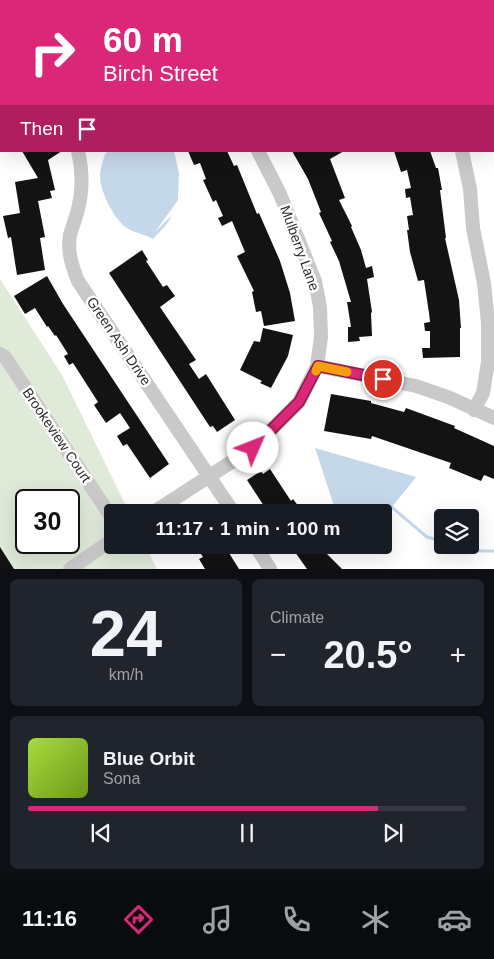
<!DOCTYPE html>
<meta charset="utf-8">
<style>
body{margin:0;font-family:Helvetica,sans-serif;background:#20242c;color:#f1f3f6;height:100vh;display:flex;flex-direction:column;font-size:19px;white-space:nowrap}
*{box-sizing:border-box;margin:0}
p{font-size:16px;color:#9ea1a6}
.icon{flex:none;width:28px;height:28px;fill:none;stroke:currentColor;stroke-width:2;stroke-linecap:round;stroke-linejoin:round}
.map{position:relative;height:569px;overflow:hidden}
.drawer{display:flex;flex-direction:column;gap:10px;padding:10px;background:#0d0f14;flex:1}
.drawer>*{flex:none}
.hud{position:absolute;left:0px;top:0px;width:495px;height:152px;box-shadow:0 5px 20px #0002;background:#db2777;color:#fff;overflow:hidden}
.fabs{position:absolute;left:434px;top:509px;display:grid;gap:10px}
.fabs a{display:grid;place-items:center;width:45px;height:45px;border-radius:5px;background:#171b24;box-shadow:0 5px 20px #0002;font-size:25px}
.speed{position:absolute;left:15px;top:489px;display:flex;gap:10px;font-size:25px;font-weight:700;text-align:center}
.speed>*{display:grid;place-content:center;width:65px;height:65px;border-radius:50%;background:#171b24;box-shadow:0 5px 20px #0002;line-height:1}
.speed .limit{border:2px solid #111;border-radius:8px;background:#fff;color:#111}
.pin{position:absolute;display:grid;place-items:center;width:42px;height:42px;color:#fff;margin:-21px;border:2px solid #fff;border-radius:50%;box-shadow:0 1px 5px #0007}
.me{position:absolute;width:55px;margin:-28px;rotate:46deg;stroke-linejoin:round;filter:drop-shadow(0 0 4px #0008)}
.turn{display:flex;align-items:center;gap:18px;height:105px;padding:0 20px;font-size:22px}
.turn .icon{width:65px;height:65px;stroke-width:2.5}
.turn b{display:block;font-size:35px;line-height:42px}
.then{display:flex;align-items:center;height:48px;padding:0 20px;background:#0003;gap:10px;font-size:19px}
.big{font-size:38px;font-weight:700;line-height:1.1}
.drawer .tile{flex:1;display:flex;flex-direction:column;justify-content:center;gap:8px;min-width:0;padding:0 18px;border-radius:8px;background:#20242c}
.drawer .dial{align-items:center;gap:0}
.dial b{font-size:65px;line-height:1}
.song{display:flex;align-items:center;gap:15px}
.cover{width:60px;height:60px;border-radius:8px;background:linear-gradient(135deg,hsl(80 70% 55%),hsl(80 70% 35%))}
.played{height:5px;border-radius:2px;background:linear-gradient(90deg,#db2777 80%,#363941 80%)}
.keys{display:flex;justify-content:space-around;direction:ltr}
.heat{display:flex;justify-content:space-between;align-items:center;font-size:28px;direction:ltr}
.drawer .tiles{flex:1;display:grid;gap:10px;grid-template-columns:1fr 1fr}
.tile:last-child{grid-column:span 2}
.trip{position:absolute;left:104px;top:504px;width:288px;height:50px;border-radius:5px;background:#171b24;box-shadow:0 5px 20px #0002;font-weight:700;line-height:50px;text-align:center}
.tab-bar{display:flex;height:80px;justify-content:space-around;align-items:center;background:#090b0e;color:#9ea1a6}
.tab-bar .icon{width:35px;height:35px}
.tab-bar .selected{color:#db2777}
.tab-bar b{font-size:22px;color:#f1f3f6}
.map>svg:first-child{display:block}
</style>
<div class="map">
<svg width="494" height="569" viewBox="0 0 494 569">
<rect width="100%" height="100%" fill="#fff"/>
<!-- green -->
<path fill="#e0ead9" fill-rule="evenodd" d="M0,279L62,375L129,512H112V545H145L157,569H0ZM26,500H69V542H26Z"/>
<!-- water -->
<path fill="#c5d8ea" d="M109,151H174L179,173L178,200L155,232L172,215L167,224L153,239C145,234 134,233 127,228C115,221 100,191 100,177C100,169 103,161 105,154Z
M315,448L416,477L383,518L382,512H336Z"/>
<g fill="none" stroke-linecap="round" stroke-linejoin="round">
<!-- stream -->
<path stroke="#c5d8ea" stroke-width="3" d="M388,504L427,537L442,541
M458,545L481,551H494"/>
</g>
<!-- building -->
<path fill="#131313" d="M22,151H62L48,160L55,190L50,191L52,198L38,201L45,237L40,238L45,270L17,275L11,237L8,238L3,216L20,213L15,182L38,178Z
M188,151H227L234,166L237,165L257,214L259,213L280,261L290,293L295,321L264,326L261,311L256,312L252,292L254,291L237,256L245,252L232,221L222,226L218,218L223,216L216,200L213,202L203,180L206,179L200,163L194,165Z
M292,151H344L330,159L345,198L339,200L352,226L351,227L361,250L366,268L372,266L374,277L367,279L372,312L371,313L372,336L359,337L360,341L348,342V327H351L347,302H351L339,261L330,242L332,241L319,213L321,212L308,179Z
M394,151H430L436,168H438L442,190H440L446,238H445L459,300L461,328H460V357L423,358L422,348H430V331H425L424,323L430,322L429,313L424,280L418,281L410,252L407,230H409L407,216L413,215L410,197L406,198L405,189L411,188L407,170L401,172Z
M142,250L148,260L146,261L163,287L167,285L175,296L160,307L196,360L189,364L199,379L206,374L235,420L217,432L213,426L210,427L109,273Z
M47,276L63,304L169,464L150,478L127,444L123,446L117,436L130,428L120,413L106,423L94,405L98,402L73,363L69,365L64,356L68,354L56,335L55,336L48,326L47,327L35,308L25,314L14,296Z
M263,328L293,335L288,356L271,388L260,383L262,381L240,370L254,341L260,342Z
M331,394L371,401V403L404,412L406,408L455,426L454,428L494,446V479L484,475L481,481L449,468L451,463L372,436L371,439L324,431Z
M270,469L291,501L293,499L299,507L291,512H268L247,480L261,471L263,474Z
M195,545H224L239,569H205L199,559L203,557Z
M290,545H318L342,569H307Z
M0,547L14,569H0Z"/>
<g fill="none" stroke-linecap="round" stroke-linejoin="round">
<!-- minor -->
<path stroke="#c9c9c9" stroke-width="14" d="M68,1L70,0
M78,151C83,172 83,192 77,213C75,220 72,228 70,235C67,251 72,266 78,281L233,512
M462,151L470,189L473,228L484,283L488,323V362L483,393L474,410
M0,354L5,357L112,518
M317,366L416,386L448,397L494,418
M154,512L253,448L299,402L317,366L321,337L320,307L315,281L280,194L258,151
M255,545L270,569
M70,569L112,540"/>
</g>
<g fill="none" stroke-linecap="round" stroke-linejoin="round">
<defs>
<path id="route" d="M253,448L299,402L318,366L383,379"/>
</defs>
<!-- route casing -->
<use href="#route" stroke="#8e194d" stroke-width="12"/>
<!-- route -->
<use href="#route" stroke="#db2777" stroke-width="9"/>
<!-- slow -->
<path stroke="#f59e0b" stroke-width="9" d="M316,371L318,366L347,372"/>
</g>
<g text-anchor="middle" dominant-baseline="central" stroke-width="5" stroke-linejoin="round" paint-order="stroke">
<!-- street labels -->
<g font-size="14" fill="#2c2c2c" stroke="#fff">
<text transform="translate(300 248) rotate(70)">Mulberry Lane</text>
<text transform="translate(119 341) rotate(56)">Green Ash Drive</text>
<text transform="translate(57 435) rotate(56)">Brookeview Court</text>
</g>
</g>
</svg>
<div class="fabs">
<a><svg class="icon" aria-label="layers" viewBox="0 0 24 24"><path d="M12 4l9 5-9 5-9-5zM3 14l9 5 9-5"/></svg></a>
</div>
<div class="speed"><div class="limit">30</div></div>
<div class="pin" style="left:383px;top:379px;background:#d93025"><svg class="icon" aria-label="arrive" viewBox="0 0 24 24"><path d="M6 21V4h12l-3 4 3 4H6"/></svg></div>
<svg class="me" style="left:253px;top:448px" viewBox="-20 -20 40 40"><circle r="19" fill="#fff"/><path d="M0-13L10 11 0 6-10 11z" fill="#db2777"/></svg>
<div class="trip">11:17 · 1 min · 100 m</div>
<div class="hud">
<div class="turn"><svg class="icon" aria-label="right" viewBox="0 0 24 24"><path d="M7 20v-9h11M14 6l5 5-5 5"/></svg><div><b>60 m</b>Birch Street</div></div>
<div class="then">Then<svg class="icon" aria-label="arrive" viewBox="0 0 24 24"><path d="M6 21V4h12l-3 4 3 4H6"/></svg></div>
</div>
</div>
<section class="drawer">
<div class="tiles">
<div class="tile dial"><b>24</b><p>km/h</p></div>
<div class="tile"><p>Climate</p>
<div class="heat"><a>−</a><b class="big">20.5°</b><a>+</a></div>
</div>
<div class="tile">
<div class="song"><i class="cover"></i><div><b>Blue Orbit</b><p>Sona</p></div></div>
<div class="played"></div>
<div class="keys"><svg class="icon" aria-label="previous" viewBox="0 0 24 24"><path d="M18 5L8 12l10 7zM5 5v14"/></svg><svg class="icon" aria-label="pause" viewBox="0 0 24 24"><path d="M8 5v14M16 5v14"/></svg><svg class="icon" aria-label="next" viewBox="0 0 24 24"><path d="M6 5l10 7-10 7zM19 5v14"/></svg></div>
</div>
</div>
</section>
<nav class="tab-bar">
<b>11:16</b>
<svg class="icon selected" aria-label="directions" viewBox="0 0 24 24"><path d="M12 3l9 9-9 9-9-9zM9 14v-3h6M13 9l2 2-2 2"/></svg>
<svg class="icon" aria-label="music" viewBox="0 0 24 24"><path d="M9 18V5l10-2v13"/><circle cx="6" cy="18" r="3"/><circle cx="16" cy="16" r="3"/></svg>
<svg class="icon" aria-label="phone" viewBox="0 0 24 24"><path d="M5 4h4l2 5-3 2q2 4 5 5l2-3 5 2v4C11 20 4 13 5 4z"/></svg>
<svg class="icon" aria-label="climate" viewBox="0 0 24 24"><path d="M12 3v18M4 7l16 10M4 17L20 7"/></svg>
<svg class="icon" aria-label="car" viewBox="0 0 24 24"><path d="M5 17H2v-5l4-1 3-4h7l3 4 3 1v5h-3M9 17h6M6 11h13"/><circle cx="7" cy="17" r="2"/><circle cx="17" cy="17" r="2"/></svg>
</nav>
